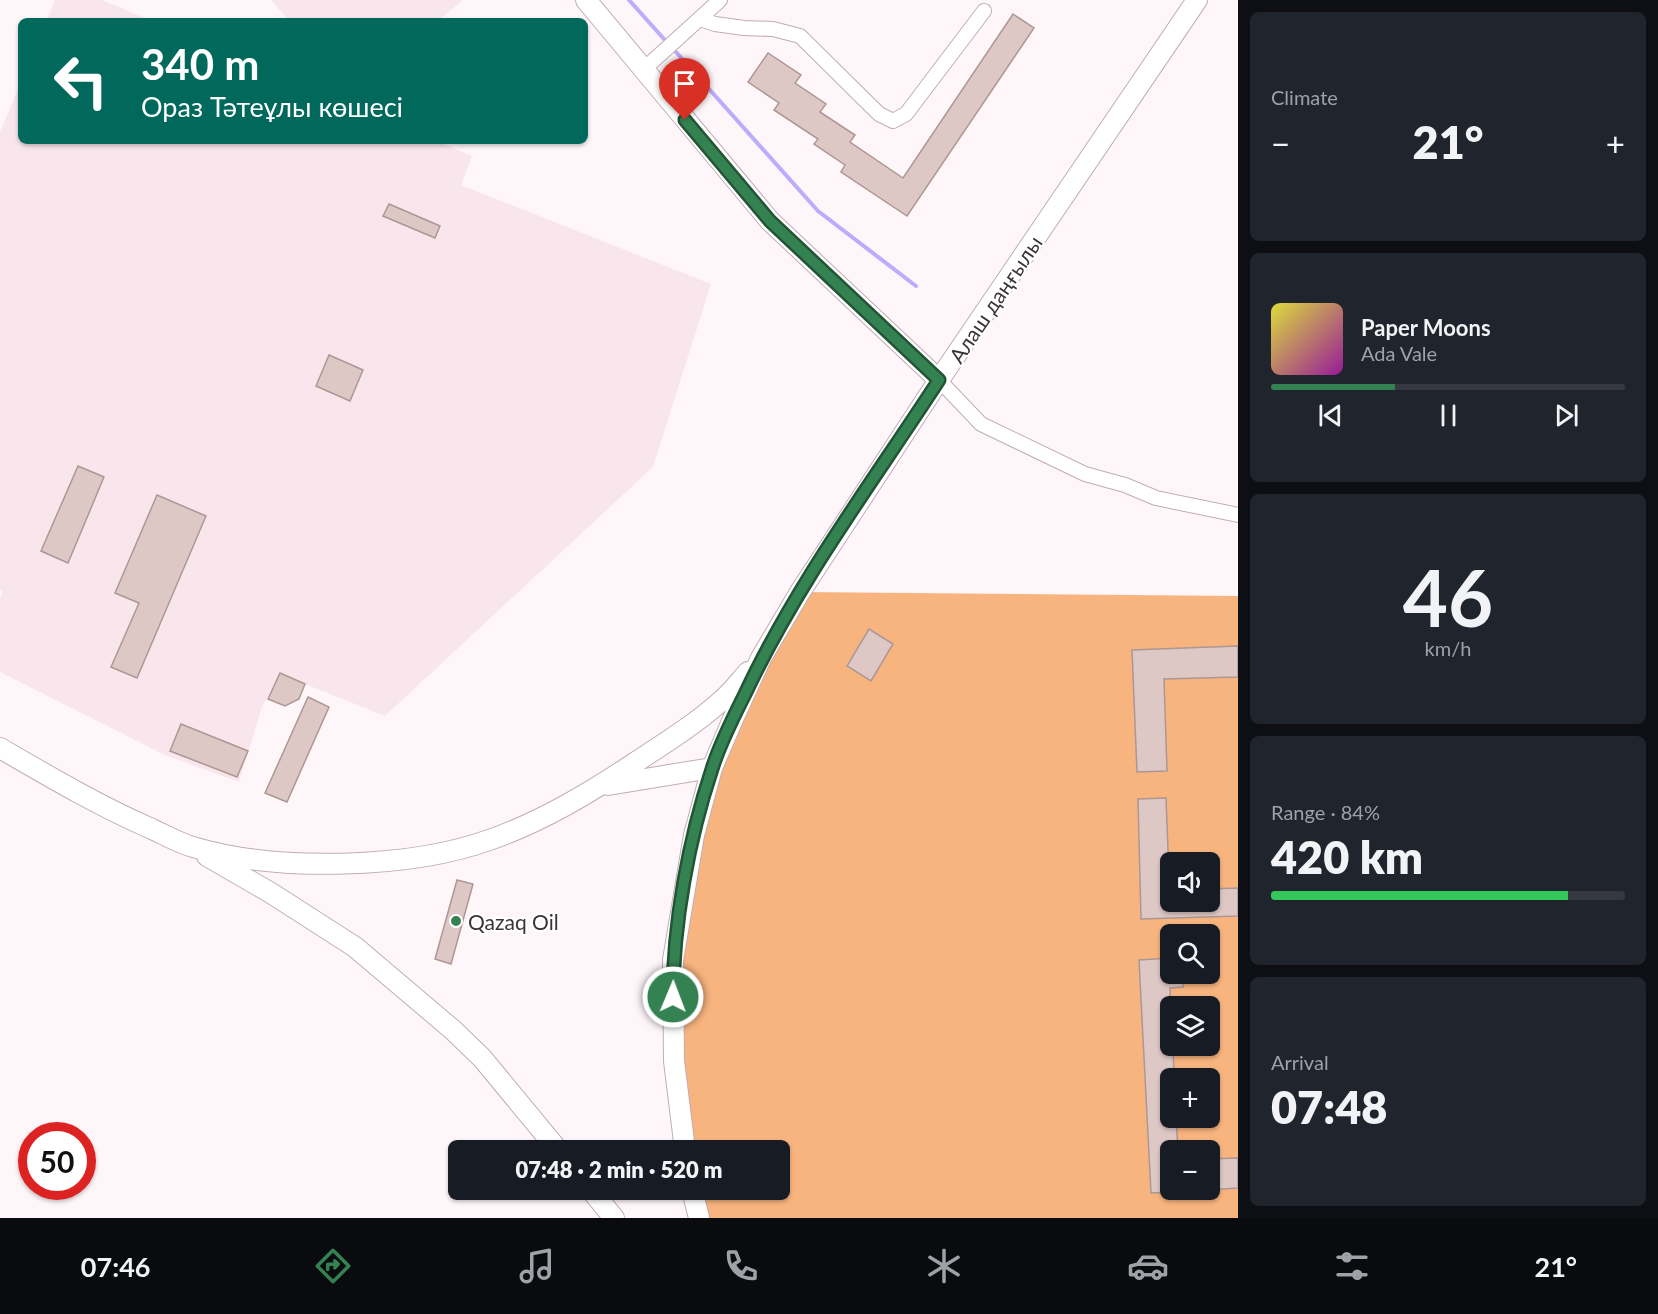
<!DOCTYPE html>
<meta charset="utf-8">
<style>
body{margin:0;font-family:Lato,sans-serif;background:#20242c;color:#f1f3f6;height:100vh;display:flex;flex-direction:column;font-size:22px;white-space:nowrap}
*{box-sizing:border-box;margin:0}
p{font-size:20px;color:#9ea1a6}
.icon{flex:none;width:33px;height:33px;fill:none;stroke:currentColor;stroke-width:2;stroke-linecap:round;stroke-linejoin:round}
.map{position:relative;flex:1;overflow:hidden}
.side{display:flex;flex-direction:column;gap:12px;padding:12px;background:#0d0f14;width:420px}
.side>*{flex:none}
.top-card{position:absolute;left:18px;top:18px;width:570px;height:126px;border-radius:9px;box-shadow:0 2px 4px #0004;background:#00695c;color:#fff;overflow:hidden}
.tools{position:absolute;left:1160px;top:852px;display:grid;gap:12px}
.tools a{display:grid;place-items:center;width:60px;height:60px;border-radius:9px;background:#171b24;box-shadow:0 2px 4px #0004;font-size:30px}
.speed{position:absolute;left:18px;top:1122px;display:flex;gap:12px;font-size:30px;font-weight:700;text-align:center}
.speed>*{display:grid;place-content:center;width:78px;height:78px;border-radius:50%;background:#171b24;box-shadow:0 2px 4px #0004;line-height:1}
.speed .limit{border:9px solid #d22;background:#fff;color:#111}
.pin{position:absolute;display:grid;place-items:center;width:51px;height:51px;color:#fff;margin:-62px -26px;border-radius:50% 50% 50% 0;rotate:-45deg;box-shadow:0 0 6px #0007}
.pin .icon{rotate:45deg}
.me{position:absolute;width:66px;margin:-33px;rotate:1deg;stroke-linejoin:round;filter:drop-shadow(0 0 4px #0008)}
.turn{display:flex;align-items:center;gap:21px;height:126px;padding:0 24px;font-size:27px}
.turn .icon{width:78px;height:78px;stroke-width:2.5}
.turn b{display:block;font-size:42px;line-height:51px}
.big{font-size:45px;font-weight:800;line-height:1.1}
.side .tile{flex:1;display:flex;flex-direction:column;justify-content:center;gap:9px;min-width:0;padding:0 21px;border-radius:9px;background:#20242c}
.side .dial{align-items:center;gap:0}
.dial b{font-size:78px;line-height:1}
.song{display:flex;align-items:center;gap:18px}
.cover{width:72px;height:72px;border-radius:9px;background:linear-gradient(135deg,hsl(60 70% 55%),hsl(300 70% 35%))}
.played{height:6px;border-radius:3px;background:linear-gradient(90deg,#348252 35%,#363941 35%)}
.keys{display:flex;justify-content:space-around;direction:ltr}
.heat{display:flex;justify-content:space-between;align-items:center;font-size:33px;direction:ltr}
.charge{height:9px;border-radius:4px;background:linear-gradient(90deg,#34c759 84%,#363941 0)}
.trip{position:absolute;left:448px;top:1140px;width:342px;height:60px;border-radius:9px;background:#171b24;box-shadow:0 2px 4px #0004;font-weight:800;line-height:60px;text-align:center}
.dock{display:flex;height:96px;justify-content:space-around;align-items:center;background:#090b0e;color:#9ea1a6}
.dock .icon{width:42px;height:42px}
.dock .current{color:#348252}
.dock b{font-size:27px;color:#f1f3f6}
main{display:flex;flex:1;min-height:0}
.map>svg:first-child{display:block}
</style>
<main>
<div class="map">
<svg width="1238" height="1218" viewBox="0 0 1238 1218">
<rect width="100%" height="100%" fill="#fff6f9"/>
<!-- built -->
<path fill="#f8e6ec" d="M55,0H102L152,21H46Z
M271,0H463L438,21H289Z
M21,82V141H437L472,156L461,185L711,284L653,467L385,716L280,674L262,707L239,782L165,755L0,672V598L3,592L0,590V132Z"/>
<!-- green -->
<path fill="#f8b47f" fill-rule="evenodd" d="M800,592L1238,596V1218H699L692,1190H780V1150H685L672,1016L712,768ZM1170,862H1209V902H1170ZM1170,934H1209V974H1170ZM1170,1006H1209V1046H1170ZM1170,1078H1209V1118H1170ZM1170,1150H1209V1190H1170Z"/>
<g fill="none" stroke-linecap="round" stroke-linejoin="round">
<!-- stream -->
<path stroke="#bbacfc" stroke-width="4" d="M629,0L664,39
M676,52L818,211L916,286"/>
</g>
<!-- building -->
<path fill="#dec8c5" stroke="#ac9794" stroke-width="1.5" d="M1013,14L1034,28L907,216L841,172L845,165L814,144L818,139L774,110L779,103L748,82L768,53L801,75L795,83L826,104L820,112L855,135L850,142L903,178Z
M389,204L440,226L435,238L383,216Z
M329,355L363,370L350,401L316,386Z
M78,466L104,477L68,563L41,551Z
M157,495L206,516L137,678L111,667L139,603L115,593Z
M869,629L893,644L871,681L847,666Z
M1238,646V677L1164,679L1167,771L1137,772L1132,650Z
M280,673L305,684L299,699L285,706L268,699Z
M308,697L329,707L287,802L265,793Z
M181,724L248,751L237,777L170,751Z
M1166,798L1170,902H1209V889L1238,888V916L1141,919L1138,799Z
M457,880L473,884L451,964L435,959Z
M1170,958V974H1182L1183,987L1170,988V1046H1173L1174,1078H1170V1118H1176L1178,1150H1170V1192L1151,1193L1139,960Z
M1238,1158V1188L1209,1190V1159Z"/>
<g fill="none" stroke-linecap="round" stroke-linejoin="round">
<defs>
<path id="street" d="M700,19L715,24L744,28L773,29L800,36L879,114L893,121L906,114L984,11
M643,70L720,0
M939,380L981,424L1085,474L1125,485L1156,498L1238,515"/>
<path id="secondary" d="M586,0L770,221L939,380
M0,748C50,777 99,806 152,829C165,835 179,843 193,847C277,872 410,869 492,839C543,821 591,792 636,762C665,743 694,725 720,702C731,693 739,682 748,672
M608,785L712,768
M207,856L271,893L355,947L453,1030L482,1058L558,1150
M685,1150L674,1061L673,960L694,835L712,768L733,719L761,658L800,592L939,380L1197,0
M591,1190L614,1218
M692,1190L699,1218"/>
</defs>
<!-- street casing -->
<use href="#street" stroke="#c1adb4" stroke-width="16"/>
<!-- secondary casing -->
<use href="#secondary" stroke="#c1adb4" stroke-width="22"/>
<!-- street -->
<use href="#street" stroke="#fff" stroke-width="14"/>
<!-- secondary -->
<use href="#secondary" stroke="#fff" stroke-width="20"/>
</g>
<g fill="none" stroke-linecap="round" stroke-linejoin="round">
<defs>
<path id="route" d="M673,997C673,924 689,838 712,769C720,743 733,718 745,694C797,583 872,483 939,380L770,221L685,120"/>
</defs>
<!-- route casing -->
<use href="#route" stroke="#225435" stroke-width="15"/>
<!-- route -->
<use href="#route" stroke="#348252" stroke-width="10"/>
</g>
<!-- markers -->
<circle fill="#348252" stroke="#fff" stroke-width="2" cx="456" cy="921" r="6"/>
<g text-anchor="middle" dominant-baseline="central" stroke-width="4.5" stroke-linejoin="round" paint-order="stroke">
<!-- street labels -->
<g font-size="21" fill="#3c3336" stroke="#fff">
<text transform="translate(995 299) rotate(-56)">Алаш даңғылы</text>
</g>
<!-- poi labels -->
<g font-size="21" fill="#3c3336" stroke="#fff" text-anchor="start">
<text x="468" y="921">Qazaq Oil</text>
</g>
</g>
</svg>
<div class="tools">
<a><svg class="icon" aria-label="sound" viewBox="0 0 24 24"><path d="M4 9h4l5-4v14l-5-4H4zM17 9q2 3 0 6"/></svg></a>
<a><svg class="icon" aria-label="search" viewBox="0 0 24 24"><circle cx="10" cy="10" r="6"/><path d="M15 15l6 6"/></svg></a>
<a><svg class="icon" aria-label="layers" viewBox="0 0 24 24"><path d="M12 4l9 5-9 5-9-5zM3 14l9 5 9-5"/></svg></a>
<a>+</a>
<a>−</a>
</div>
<div class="speed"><div class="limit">50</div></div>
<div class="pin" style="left:685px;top:120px;background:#d93025"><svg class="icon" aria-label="arrive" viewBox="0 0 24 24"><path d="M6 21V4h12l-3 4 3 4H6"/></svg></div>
<svg class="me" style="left:673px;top:997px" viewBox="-20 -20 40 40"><circle r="17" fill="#348252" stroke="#fff" stroke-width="3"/><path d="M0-11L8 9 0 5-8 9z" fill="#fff"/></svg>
<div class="trip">07:48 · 2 min · 520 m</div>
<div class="top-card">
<div class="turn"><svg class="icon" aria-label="left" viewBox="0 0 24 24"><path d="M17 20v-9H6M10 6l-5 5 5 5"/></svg><div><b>340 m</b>Ораз Тәтеұлы көшесі</div></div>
</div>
</div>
<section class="side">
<div class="tile"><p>Climate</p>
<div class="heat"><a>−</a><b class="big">21°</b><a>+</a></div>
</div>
<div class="tile">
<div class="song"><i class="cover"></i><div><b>Paper Moons</b><p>Ada Vale</p></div></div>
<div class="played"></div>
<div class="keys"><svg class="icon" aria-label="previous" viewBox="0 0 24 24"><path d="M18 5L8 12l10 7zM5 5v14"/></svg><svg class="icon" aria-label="pause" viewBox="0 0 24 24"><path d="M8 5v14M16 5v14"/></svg><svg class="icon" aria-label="next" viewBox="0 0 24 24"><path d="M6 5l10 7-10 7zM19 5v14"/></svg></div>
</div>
<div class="tile dial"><b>46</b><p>km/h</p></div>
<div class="tile"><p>Range · 84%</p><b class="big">420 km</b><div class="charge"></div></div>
<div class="tile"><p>Arrival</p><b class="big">07:48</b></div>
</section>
</main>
<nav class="dock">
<b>07:46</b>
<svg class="icon current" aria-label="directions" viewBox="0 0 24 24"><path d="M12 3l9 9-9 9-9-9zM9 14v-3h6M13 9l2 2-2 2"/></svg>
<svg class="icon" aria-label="music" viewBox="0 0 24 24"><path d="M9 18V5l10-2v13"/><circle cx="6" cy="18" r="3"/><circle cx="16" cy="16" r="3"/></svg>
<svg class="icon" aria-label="phone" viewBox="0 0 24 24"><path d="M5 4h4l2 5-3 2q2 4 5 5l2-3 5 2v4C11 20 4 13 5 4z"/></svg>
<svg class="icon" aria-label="climate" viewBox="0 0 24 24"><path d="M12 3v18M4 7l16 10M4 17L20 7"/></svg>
<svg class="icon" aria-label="car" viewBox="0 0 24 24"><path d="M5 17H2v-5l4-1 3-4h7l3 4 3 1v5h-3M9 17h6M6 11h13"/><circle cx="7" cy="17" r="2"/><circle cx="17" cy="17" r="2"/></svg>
<svg class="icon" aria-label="filters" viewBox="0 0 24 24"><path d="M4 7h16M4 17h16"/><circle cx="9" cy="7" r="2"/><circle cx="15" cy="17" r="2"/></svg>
<b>21°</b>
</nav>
